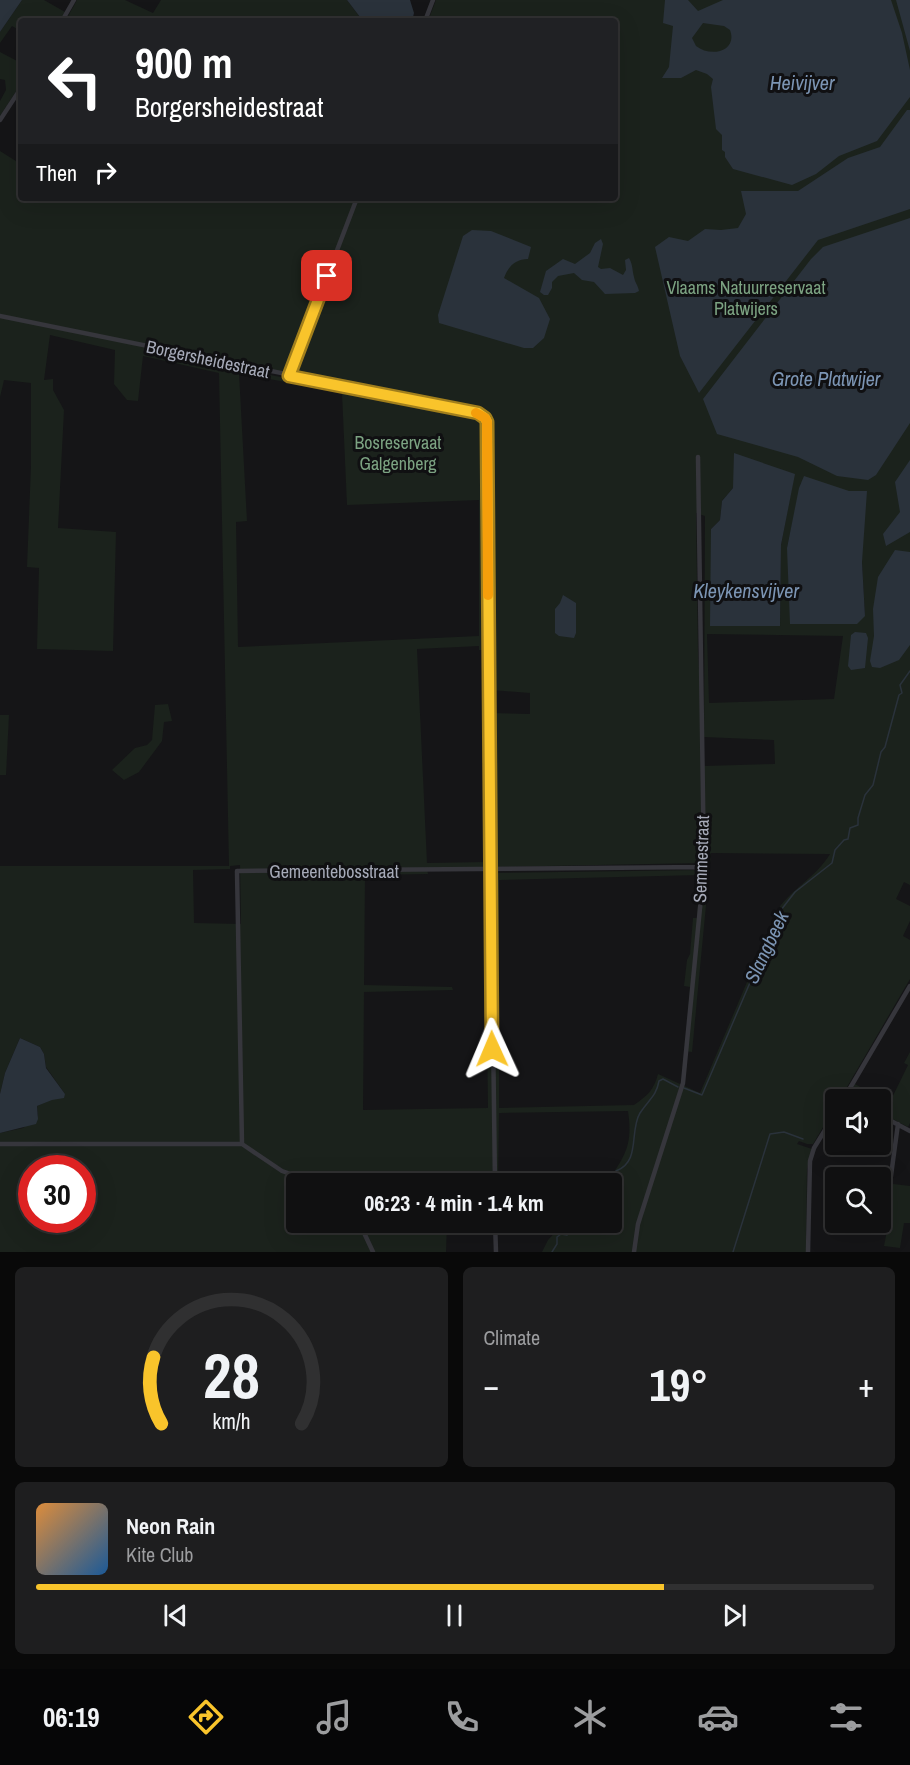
<!DOCTYPE html>
<meta charset="utf-8">
<style>
body{margin:0;font-family:"Archivo Narrow",sans-serif;background:#1e1e1f;color:#f1f3f6;height:100vh;display:flex;flex-direction:column;font-size:22px;white-space:nowrap}
*{box-sizing:border-box;margin:0}
p{font-size:20px;color:#9c9d9f}
.icon{flex:none;width:33px;height:33px;fill:none;stroke:currentColor;stroke-width:2;stroke-linecap:round;stroke-linejoin:round}
.map{position:relative;height:1252px;overflow:hidden}
.details{display:flex;flex-direction:column;gap:15px;padding:15px;background:#090909;flex:1}
.details>*{flex:none}
.banner{position:absolute;left:18px;top:18px;width:600px;height:183px;border-radius:6px;box-shadow:0 6px 24px #0002,0 0 0 2px #303031;background:#202124;color:#fff;overflow:hidden}
.buttons{position:absolute;left:825px;top:1089px;display:grid;gap:12px}
.buttons a{display:grid;place-items:center;width:66px;height:66px;border-radius:6px;background:#101011;box-shadow:0 6px 24px #0002,0 0 0 2px #303031;font-size:30px}
.speed{position:absolute;left:18px;top:1155px;display:flex;gap:12px;font-size:30px;font-weight:700;text-align:center}
.speed>*{display:grid;place-content:center;width:78px;height:78px;border-radius:50%;background:#101011;box-shadow:0 6px 24px #0002,0 0 0 2px #303031;line-height:1}
.speed .limit{border:9px solid #d22;background:#fff;color:#111}
.pin{position:absolute;display:grid;place-items:center;width:51px;height:51px;color:#fff;margin:-26px;border-radius:12px;box-shadow:0 3px 9px #0006}
.me{position:absolute;width:66px;margin:-33px;rotate:359deg;stroke-linejoin:round;filter:drop-shadow(0 0 4px #0008)}
.turn{display:flex;align-items:center;gap:21px;height:126px;padding:0 18px;font-size:27px}
.turn .icon{width:78px;height:78px;stroke-width:2.5}
.turn b{display:block;font-size:42px;line-height:51px}
.then{display:flex;align-items:center;height:57px;padding:0 18px;background:#0003;gap:12px;font-size:22px}
.big{font-size:45px;font-weight:700;line-height:1.1}
.details .tile{flex:1;display:flex;flex-direction:column;justify-content:center;gap:9px;min-width:0;padding:0 21px;border-radius:9px;background:#1e1e1f}
.details .dial{align-items:center;gap:0}
.dial svg{height:156px;overflow:visible;fill:none;stroke:#303031;stroke-width:7;stroke-linecap:round;text-anchor:middle}
.dial text{fill:#f1f3f6;stroke:none}
.song{display:flex;align-items:center;gap:18px}
.cover{width:72px;height:72px;border-radius:9px;background:linear-gradient(135deg,hsl(30 70% 55%),hsl(210 70% 35%))}
.played{height:6px;border-radius:3px;background:linear-gradient(90deg,#f9c42b 75%,#303031 75%)}
.keys{display:flex;justify-content:space-around;direction:ltr}
.heat{display:flex;justify-content:space-between;align-items:center;font-size:33px;direction:ltr}
.details .tiles{flex:1;display:grid;gap:15px;grid-template-columns:1fr 1fr}
.tile:last-child{grid-column:span 2}
.trip{position:absolute;left:286px;top:1173px;width:336px;height:60px;border-radius:6px;background:#101011;box-shadow:0 6px 24px #0002,0 0 0 2px #303031;font-weight:700;line-height:60px;text-align:center}
.tab-bar{display:flex;height:96px;justify-content:space-around;align-items:center;background:#060607;color:#9c9d9f}
.tab-bar .icon{width:42px;height:42px}
.tab-bar .selected{color:#f9c42b}
.tab-bar b{font-size:27px;color:#f1f3f6}
.map>svg:first-child{display:block}
</style>
<div class="map">
<svg width="910" height="1252" viewBox="0 0 910 1252">
<rect width="100%" height="100%" fill="#151517"/>
<!-- green -->
<path fill="#1b221c" fill-rule="evenodd" d="M22,0H44L65,12L60,21H21V31L12,26L0,43V32Z
M77,0H125L153,13L161,0H347L363,21H74L67,18Z
M436,0H910V885L904,882L896,899L910,906V921L903,936L910,940V979L840,1099L836,1100L835,1107L813,1144H807L799,1141L797,1144L812,1149L807,1169L806,1252H542L548,1240L564,1223L612,1222V1184L607,1183C625,1155 633,1146 628,1111L499,1113L498,1183L297,1184V1222L447,1223L446,1252H0V1133L23,1128L38,1116L37,1106L65,1094L46,1067L44,1054L40,1047L20,1038L5,1073L0,1094V866H229L219,373L143,356L138,401L127,400L114,384L115,350L50,335L44,380L53,379V390L64,410L58,528L116,532L113,651L37,649L39,568L27,567L31,466V383L4,380L0,397V151L19,163L21,160V198H615V21H428ZM316,295L319,296L291,379L240,369V364L286,373ZM239,373L342,393L347,505L479,500V636L238,647L236,522L247,521ZM793,481L781,545L780,626L711,529L720,520L722,501L733,488ZM801,483L862,562L865,616L787,548ZM696,513L705,516L704,737L774,740L775,764L704,766L698,652ZM707,634L843,636L834,699L709,703ZM479,646V650H491L492,690L530,693V714L491,713L492,867L701,863V870L485,873L488,1108L363,1110L364,992L453,990L452,987L364,985L365,875L428,874L427,869L487,867V862L427,863L417,649ZM711,853L830,854C816,877 794,887 778,909L700,1093L658,1074C654,1090 647,1096 634,1105L499,1108V880L700,875L697,918H693L690,954L687,960L684,986L690,987L685,1051L692,1052ZM240,865L241,924L194,923L193,870L230,869V866ZM32,1168H82V1220H32Z
M0,52L21,63V84L0,116V101L6,90L5,80L0,79Z
M168,704L172,721L164,722L162,741L139,772L124,780L112,770L135,748L147,745L152,740L155,705Z
M0,715H9L6,775H0Z
M910,1052V1123L908,1127L881,1113L880,1100L854,1099L850,1097L849,1094L855,1084L889,1104L908,1065L904,1063Z
M893,1184L910,1186V1223H904L900,1248L884,1246L891,1209H889Z"/>
<!-- water -->
<path fill="#2a323b" fill-rule="evenodd" d="M0,0H22L0,32Z
M347,0H410L414,13L412,21H363Z
M665,0H688L698,11L723,0H891L902,33L910,70V97L877,141L839,156L816,174L792,185L733,169L725,157V152L722,150V135L716,129L711,87L713,79L707,74L696,70L681,78H662L669,67L673,26L663,23ZM703,23L724,26L730,30C738,51 711,58 696,46L692,38Z
M896,0H910V51Z
M907,110H910V209L818,240L699,393L680,356L655,247L669,237L688,241L705,229L721,230L738,228L746,214L741,191H798L848,158L880,147Z
M910,218V423L876,475L868,480L837,476L798,457L717,434L703,399L811,259L823,247Z
M472,230L491,231L531,247L528,259C515,259 508,267 504,278L539,298L550,319L544,338L533,348H524L439,323L438,315L463,236Z
M601,239L603,244L598,267L601,269L610,268L623,275L626,270L625,260L629,258C633,265 632,270 634,277C635,283 638,285 639,291L635,293L605,294L594,282L582,280L574,273L558,276L552,282V288L548,295H544L540,292L546,271L563,259L575,264L590,253L595,243Z
M734,453L795,474L781,545L780,626H710L711,529L720,520L722,501L733,488Z
M910,460V532L886,546L883,534L900,512L895,482Z
M804,476L849,491H867L862,562L865,616L857,624H790L787,548L799,488Z
M895,550L910,552V645L899,660L880,668L872,667L870,661L874,636L873,609L878,577Z
M563,595L576,603V633L574,638L559,636L555,633V609L560,603Z
M855,632L866,633L868,638L865,668L851,670L848,666L851,635Z
M20,1038L40,1047L44,1054L46,1068L65,1094L64,1098L52,1100L37,1106L38,1119L36,1124L0,1133V1094L5,1073Z"/>
<g fill="none" stroke-linecap="round" stroke-linejoin="round">
<!-- stream -->
<path stroke="#2a323b" stroke-width="1.5" d="M684,1088L702,1095L781,910L795,892L832,863L835,850L844,840L848,839L850,828L858,825V818L865,795L873,785L881,752L885,747L899,695L902,693L900,685L910,671
M612,1184L616,1171C641,1162 629,1131 640,1113C649,1099 656,1097 659,1081L663,1079L678,1087
M552,1252L557,1244V1237L561,1234L567,1235L575,1222
M733,1252L770,1134L784,1132L803,1139"/>
<!-- minor -->
<path stroke="#36363c" stroke-width="4.5" d="M62,21L74,0
M425,21L433,0
M0,120L21,88
M0,316L478,413L485,418L495,1184
M289,376L357,198
M843,1100L910,986
M880,1115L910,1131
M0,1144H242
M319,1184L282,1171L242,1144L237,871L704,867
M887,1205L898,1124
M359,1222L373,1252
M495,1222L496,1252
M634,1252L638,1224L683,1083L704,867L698,457
M808,1252L810,1161L814,1148L836,1112"/>
</g>
<g fill="none" stroke-linecap="round" stroke-linejoin="round">
<defs>
<path id="route" d="M327,276L289,376L478,413L485,418L487,422L492,1049"/>
</defs>
<!-- route casing -->
<use href="#route" stroke="#a27f1c" stroke-width="15"/>
<!-- route -->
<use href="#route" stroke="#f9c42b" stroke-width="10"/>
<!-- slow -->
<path stroke="#f59e0b" stroke-width="10" d="M476,413L485,418L487,422L488,595"/>
</g>
<g text-anchor="middle" dominant-baseline="central" stroke-width="6" stroke-linejoin="round" paint-order="stroke">
<!-- park labels -->
<g font-size="18" fill="#7ca382" stroke="#101012">
<text x="746" y="287">Vlaams Natuurreservaat<tspan x="746" dy="21">Platwijers</tspan></text>
<text x="398" y="442">Bosreservaat<tspan x="398" dy="21">Galgenberg</tspan></text>
</g>
<!-- street labels -->
<g font-size="18" fill="#a6aab8" stroke="#101012">
<text transform="translate(208 359) rotate(12)">Borgersheidestraat</text>
<text transform="translate(701 859) rotate(-88)">Semmestraat</text>
<text x="334" y="871">Gemeentebosstraat</text>
</g>
<!-- water labels -->
<g font-size="20" font-style="italic" fill="#7c95b4" stroke="#101012">
<text x="802" y="82">Heivijver</text>
<text x="826" y="378">Grote Platwijer</text>
<text x="746" y="590">Kleykensvijver</text>
<text transform="translate(766 947) rotate(-65)">Slangbeek</text>
</g>
</g>
</svg>
<div class="buttons">
<a><svg class="icon" aria-label="sound" viewBox="0 0 24 24"><path d="M4 9h4l5-4v14l-5-4H4zM17 9q2 3 0 6"/></svg></a>
<a><svg class="icon" aria-label="search" viewBox="0 0 24 24"><circle cx="10" cy="10" r="6"/><path d="M15 15l6 6"/></svg></a>
</div>
<div class="speed"><div class="limit">30</div></div>
<div class="pin" style="left:327px;top:276px;background:#d93025"><svg class="icon" aria-label="arrive" viewBox="0 0 24 24"><path d="M6 21V4h12l-3 4 3 4H6"/></svg></div>
<svg class="me" style="left:492px;top:1049px" viewBox="-20 -20 40 40"><path d="M0-17L14 15 0 8-14 15z" fill="#f9c42b" stroke="#fff" stroke-width="4"/></svg>
<div class="trip">06:23 · 4 min · 1.4 km</div>
<div class="banner">
<div class="turn"><svg class="icon" aria-label="left" viewBox="0 0 24 24"><path d="M17 20v-9H6M10 6l-5 5 5 5"/></svg><div><b>900 m</b>Borgersheidestraat</div></div>
<div class="then">Then<svg class="icon" aria-label="right" viewBox="0 0 24 24"><path d="M7 20v-9h11M14 6l5 5-5 5"/></svg></div>
</div>
</div>
<section class="details">
<div class="tiles">
<div class="tile dial"><svg viewBox="0 0 100 80">
<path d="M14 69A42 42 0 1 1 86 69"/>
<path d="M14 69A42 42 0 0 1 10 35" stroke="#f9c42b"/>
<text x="50" y="56" font-size="32" font-weight="700">28</text>
<text x="50" y="72" font-size="11">km/h</text>
</svg></div>
<div class="tile"><p>Climate</p>
<div class="heat"><a>−</a><b class="big">19°</b><a>+</a></div>
</div>
<div class="tile">
<div class="song"><i class="cover"></i><div><b>Neon Rain</b><p>Kite Club</p></div></div>
<div class="played"></div>
<div class="keys"><svg class="icon" aria-label="previous" viewBox="0 0 24 24"><path d="M18 5L8 12l10 7zM5 5v14"/></svg><svg class="icon" aria-label="pause" viewBox="0 0 24 24"><path d="M8 5v14M16 5v14"/></svg><svg class="icon" aria-label="next" viewBox="0 0 24 24"><path d="M6 5l10 7-10 7zM19 5v14"/></svg></div>
</div>
</div>
</section>
<nav class="tab-bar">
<b>06:19</b>
<svg class="icon selected" aria-label="directions" viewBox="0 0 24 24"><path d="M12 3l9 9-9 9-9-9zM9 14v-3h6M13 9l2 2-2 2"/></svg>
<svg class="icon" aria-label="music" viewBox="0 0 24 24"><path d="M9 18V5l10-2v13"/><circle cx="6" cy="18" r="3"/><circle cx="16" cy="16" r="3"/></svg>
<svg class="icon" aria-label="phone" viewBox="0 0 24 24"><path d="M5 4h4l2 5-3 2q2 4 5 5l2-3 5 2v4C11 20 4 13 5 4z"/></svg>
<svg class="icon" aria-label="climate" viewBox="0 0 24 24"><path d="M12 3v18M4 7l16 10M4 17L20 7"/></svg>
<svg class="icon" aria-label="car" viewBox="0 0 24 24"><path d="M5 17H2v-5l4-1 3-4h7l3 4 3 1v5h-3M9 17h6M6 11h13"/><circle cx="7" cy="17" r="2"/><circle cx="17" cy="17" r="2"/></svg>
<svg class="icon" aria-label="filters" viewBox="0 0 24 24"><path d="M4 7h16M4 17h16"/><circle cx="9" cy="7" r="2"/><circle cx="15" cy="17" r="2"/></svg>
</nav>
